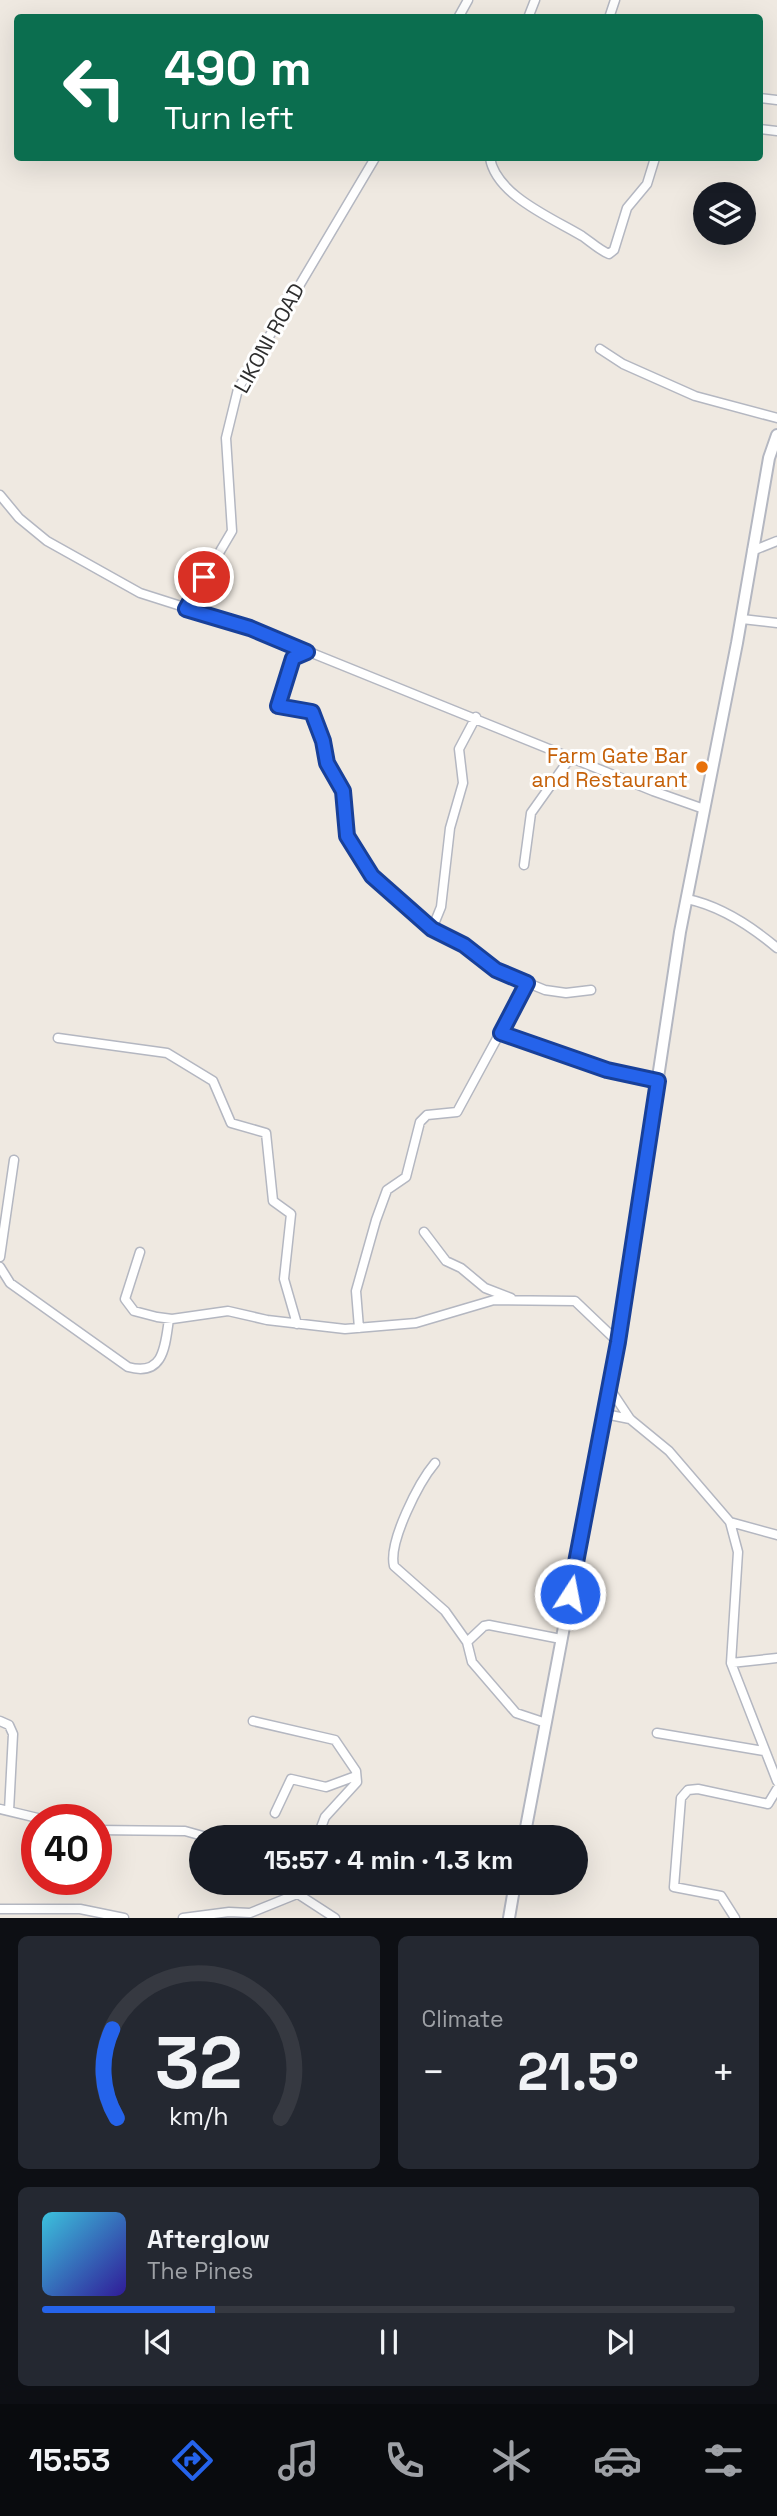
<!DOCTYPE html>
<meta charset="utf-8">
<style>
body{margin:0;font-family:"Space Grotesk",sans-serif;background:#242831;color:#f1f3f6;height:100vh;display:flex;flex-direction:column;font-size:26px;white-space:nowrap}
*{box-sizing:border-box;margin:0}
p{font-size:23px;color:#9ea1a6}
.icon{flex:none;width:38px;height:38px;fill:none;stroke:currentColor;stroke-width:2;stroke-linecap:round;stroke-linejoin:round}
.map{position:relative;height:1918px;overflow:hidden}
.side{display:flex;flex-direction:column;gap:18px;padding:18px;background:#0d0f14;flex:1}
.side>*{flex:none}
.top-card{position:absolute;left:14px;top:14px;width:749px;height:147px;border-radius:7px;box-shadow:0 7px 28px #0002;background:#0b6e4f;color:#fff;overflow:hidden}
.fabs{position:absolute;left:693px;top:182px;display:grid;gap:14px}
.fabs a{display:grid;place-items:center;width:63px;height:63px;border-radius:50%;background:#171b24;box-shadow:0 7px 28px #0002;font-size:35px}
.speed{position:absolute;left:21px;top:1804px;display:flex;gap:14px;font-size:35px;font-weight:700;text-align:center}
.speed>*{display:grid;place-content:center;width:91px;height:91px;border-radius:50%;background:#171b24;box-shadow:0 7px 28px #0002;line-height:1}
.speed .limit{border:10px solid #d22;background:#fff;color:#111}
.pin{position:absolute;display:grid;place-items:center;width:60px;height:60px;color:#fff;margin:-30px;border:4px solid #fff;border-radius:50%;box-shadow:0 2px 7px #0007}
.me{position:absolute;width:77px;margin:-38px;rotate:11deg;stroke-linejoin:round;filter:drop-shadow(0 0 5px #0008)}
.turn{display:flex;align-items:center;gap:24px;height:147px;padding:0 35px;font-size:32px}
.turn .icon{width:91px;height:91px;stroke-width:2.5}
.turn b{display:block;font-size:49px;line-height:60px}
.big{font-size:52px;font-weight:800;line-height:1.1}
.side .card{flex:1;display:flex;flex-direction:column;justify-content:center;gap:10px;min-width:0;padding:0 24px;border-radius:10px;background:#242831}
.side .dial{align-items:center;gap:0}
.dial svg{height:182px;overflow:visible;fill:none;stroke:#363941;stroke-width:7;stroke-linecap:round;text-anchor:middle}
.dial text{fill:#f1f3f6;stroke:none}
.song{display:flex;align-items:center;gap:21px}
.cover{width:84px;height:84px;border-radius:10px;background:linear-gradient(135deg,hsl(190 70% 55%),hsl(250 70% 35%))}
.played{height:7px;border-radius:4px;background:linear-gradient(90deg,#2563eb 25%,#363941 25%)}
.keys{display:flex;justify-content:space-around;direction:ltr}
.heat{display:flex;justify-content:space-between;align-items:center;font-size:38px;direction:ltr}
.side .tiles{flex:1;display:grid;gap:18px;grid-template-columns:1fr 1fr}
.card:last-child{grid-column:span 2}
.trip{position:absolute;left:189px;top:1825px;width:399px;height:70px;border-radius:35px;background:#171b24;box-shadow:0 7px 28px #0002;font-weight:800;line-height:70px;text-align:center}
.tabs{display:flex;height:112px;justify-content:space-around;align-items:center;background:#090b0e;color:#9ea1a6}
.tabs .icon{width:49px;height:49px}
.tabs .selected{color:#2563eb}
.tabs b{font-size:32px;color:#f1f3f6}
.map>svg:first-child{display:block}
</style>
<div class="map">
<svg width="777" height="1918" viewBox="0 0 777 1918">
<rect width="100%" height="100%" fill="#efe9e1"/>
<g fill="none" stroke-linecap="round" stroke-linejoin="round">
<defs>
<path id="street" d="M458,18L468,0
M528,18L535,0
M609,18L615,0
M760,98L777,100
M760,129L777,131
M490,158C496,195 552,218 582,236C591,242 599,250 609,254L614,250L627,208L647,184L655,158
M600,349L623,364L695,396L777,418
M0,495L19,518L47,541L140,593L250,628L653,791L704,809
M752,551L777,541
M186,609L232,531L226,438L238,389L375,158
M742,619L777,623
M307,652L293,658L278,706L312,712L323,741L327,763L343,791L347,836L372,876L432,929L464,945L496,970L545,990L566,993L591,990
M524,865L531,813L568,761L578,760
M687,899C721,906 751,926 777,948
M432,929L441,907L450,828L463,783L459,749L476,717
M501,1033L606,1070L658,1081
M58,1038L167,1053L213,1081L231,1123L266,1133L273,1201L291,1214L284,1279L297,1324
M424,1232L446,1261L461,1268L485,1288L511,1298
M140,1252L125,1299L134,1311L157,1317L172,1319L228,1311L267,1320L345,1329L416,1323L494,1300L575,1301L618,1342
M0,1257L14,1160
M0,1267L10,1283L128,1367C164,1377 165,1346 169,1319
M359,1328L356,1291L376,1220L387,1190L406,1177L420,1122L427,1115L457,1112L527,983
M608,1386L630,1419L669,1451L730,1522L738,1552L731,1663L777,1781
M605,1414L630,1419
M435,1463C419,1482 388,1542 394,1566L445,1611L467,1642L472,1662L516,1713L546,1723
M730,1522L777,1535
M467,1642L484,1626L489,1625L561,1639
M731,1663L777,1658
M0,1721L9,1725L13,1734L9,1811
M253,1721L335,1740L356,1771L357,1782L325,1817L317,1838
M657,1733L764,1751
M0,1809L46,1820
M275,1813L291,1779L326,1787L356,1776
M96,1830L185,1831L210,1838
M281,1883L335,1918
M0,1909H80L124,1918
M183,1918L229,1912L250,1913L297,1894
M735,1918L721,1896L674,1887L681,1798L688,1790L698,1789L768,1804L777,1789"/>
<path id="secondary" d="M524,1838L618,1342L680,932L737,643L769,458L777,435
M509,1918L515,1883"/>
</defs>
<!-- street casing -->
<use href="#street" stroke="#b4b7c1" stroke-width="11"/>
<!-- secondary casing -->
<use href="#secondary" stroke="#b4b7c1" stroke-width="14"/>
<!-- street -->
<use href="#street" stroke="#fff" stroke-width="8"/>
<!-- secondary -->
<use href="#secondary" stroke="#fff" stroke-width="10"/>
</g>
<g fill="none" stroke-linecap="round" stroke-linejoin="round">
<defs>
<path id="route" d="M204,577L186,609L250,628L307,652L293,658L278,706L312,712L323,741L327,763L343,791L347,836L372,876L432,929L464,945L496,970L527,983L501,1033L607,1070L658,1081L618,1342L570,1594"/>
</defs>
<!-- route casing -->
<use href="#route" stroke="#184099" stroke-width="18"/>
<!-- route -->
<use href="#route" stroke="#2563eb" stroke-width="12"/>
</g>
<!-- markers -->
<circle fill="#e8710a" stroke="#fff" stroke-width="2.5" cx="702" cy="767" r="7"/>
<g text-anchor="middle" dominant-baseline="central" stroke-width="6" stroke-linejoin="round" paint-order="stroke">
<!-- street labels -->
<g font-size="21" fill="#2e2e2e" stroke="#fff">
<text transform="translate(269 338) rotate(-61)">LIKONI ROAD</text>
</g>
<!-- food labels -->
<g font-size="21" fill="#c56008" stroke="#fff" text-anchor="end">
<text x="688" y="755">Farm Gate Bar<tspan x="688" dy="24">and Restaurant</tspan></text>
</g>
</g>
</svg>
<div class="fabs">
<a><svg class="icon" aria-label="layers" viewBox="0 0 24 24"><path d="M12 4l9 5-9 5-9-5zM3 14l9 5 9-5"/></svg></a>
</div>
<div class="speed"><div class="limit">40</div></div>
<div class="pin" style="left:204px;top:577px;background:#d93025"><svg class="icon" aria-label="arrive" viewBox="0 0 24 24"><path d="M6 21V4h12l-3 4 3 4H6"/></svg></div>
<svg class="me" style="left:570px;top:1594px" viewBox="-20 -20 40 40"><circle r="17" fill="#2563eb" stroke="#fff" stroke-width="3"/><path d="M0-11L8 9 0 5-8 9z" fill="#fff"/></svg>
<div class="trip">15:57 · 4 min · 1.3 km</div>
<div class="top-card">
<div class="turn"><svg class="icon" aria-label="left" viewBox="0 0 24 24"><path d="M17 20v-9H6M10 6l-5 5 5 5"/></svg><div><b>490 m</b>Turn left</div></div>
</div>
</div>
<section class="side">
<div class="tiles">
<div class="card dial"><svg viewBox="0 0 100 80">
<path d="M14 69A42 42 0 1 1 86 69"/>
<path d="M14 69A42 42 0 0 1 12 30" stroke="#2563eb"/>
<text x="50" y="56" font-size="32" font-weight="700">32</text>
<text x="50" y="72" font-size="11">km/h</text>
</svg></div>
<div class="card"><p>Climate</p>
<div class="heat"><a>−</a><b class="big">21.5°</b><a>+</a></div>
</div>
<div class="card">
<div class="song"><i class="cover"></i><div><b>Afterglow</b><p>The Pines</p></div></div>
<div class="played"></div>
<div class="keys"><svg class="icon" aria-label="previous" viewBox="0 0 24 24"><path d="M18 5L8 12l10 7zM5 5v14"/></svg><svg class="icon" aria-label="pause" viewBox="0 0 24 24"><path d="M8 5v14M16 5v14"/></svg><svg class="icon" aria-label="next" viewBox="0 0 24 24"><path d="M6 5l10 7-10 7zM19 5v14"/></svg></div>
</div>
</div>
</section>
<nav class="tabs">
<b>15:53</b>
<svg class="icon selected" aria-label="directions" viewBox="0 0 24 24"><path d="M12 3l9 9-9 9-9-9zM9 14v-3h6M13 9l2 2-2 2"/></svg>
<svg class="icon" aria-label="music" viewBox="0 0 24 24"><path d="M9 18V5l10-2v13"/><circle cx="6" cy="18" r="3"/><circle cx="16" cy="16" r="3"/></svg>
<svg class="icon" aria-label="phone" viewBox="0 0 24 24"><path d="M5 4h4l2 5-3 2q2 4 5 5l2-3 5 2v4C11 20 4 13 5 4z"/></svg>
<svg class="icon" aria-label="climate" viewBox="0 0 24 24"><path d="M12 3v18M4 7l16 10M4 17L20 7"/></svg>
<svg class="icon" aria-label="car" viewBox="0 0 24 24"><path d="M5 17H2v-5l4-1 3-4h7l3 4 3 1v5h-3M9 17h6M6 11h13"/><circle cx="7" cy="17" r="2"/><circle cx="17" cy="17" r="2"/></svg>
<svg class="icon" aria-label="filters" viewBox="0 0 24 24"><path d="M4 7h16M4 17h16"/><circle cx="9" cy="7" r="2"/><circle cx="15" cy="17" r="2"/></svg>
</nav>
